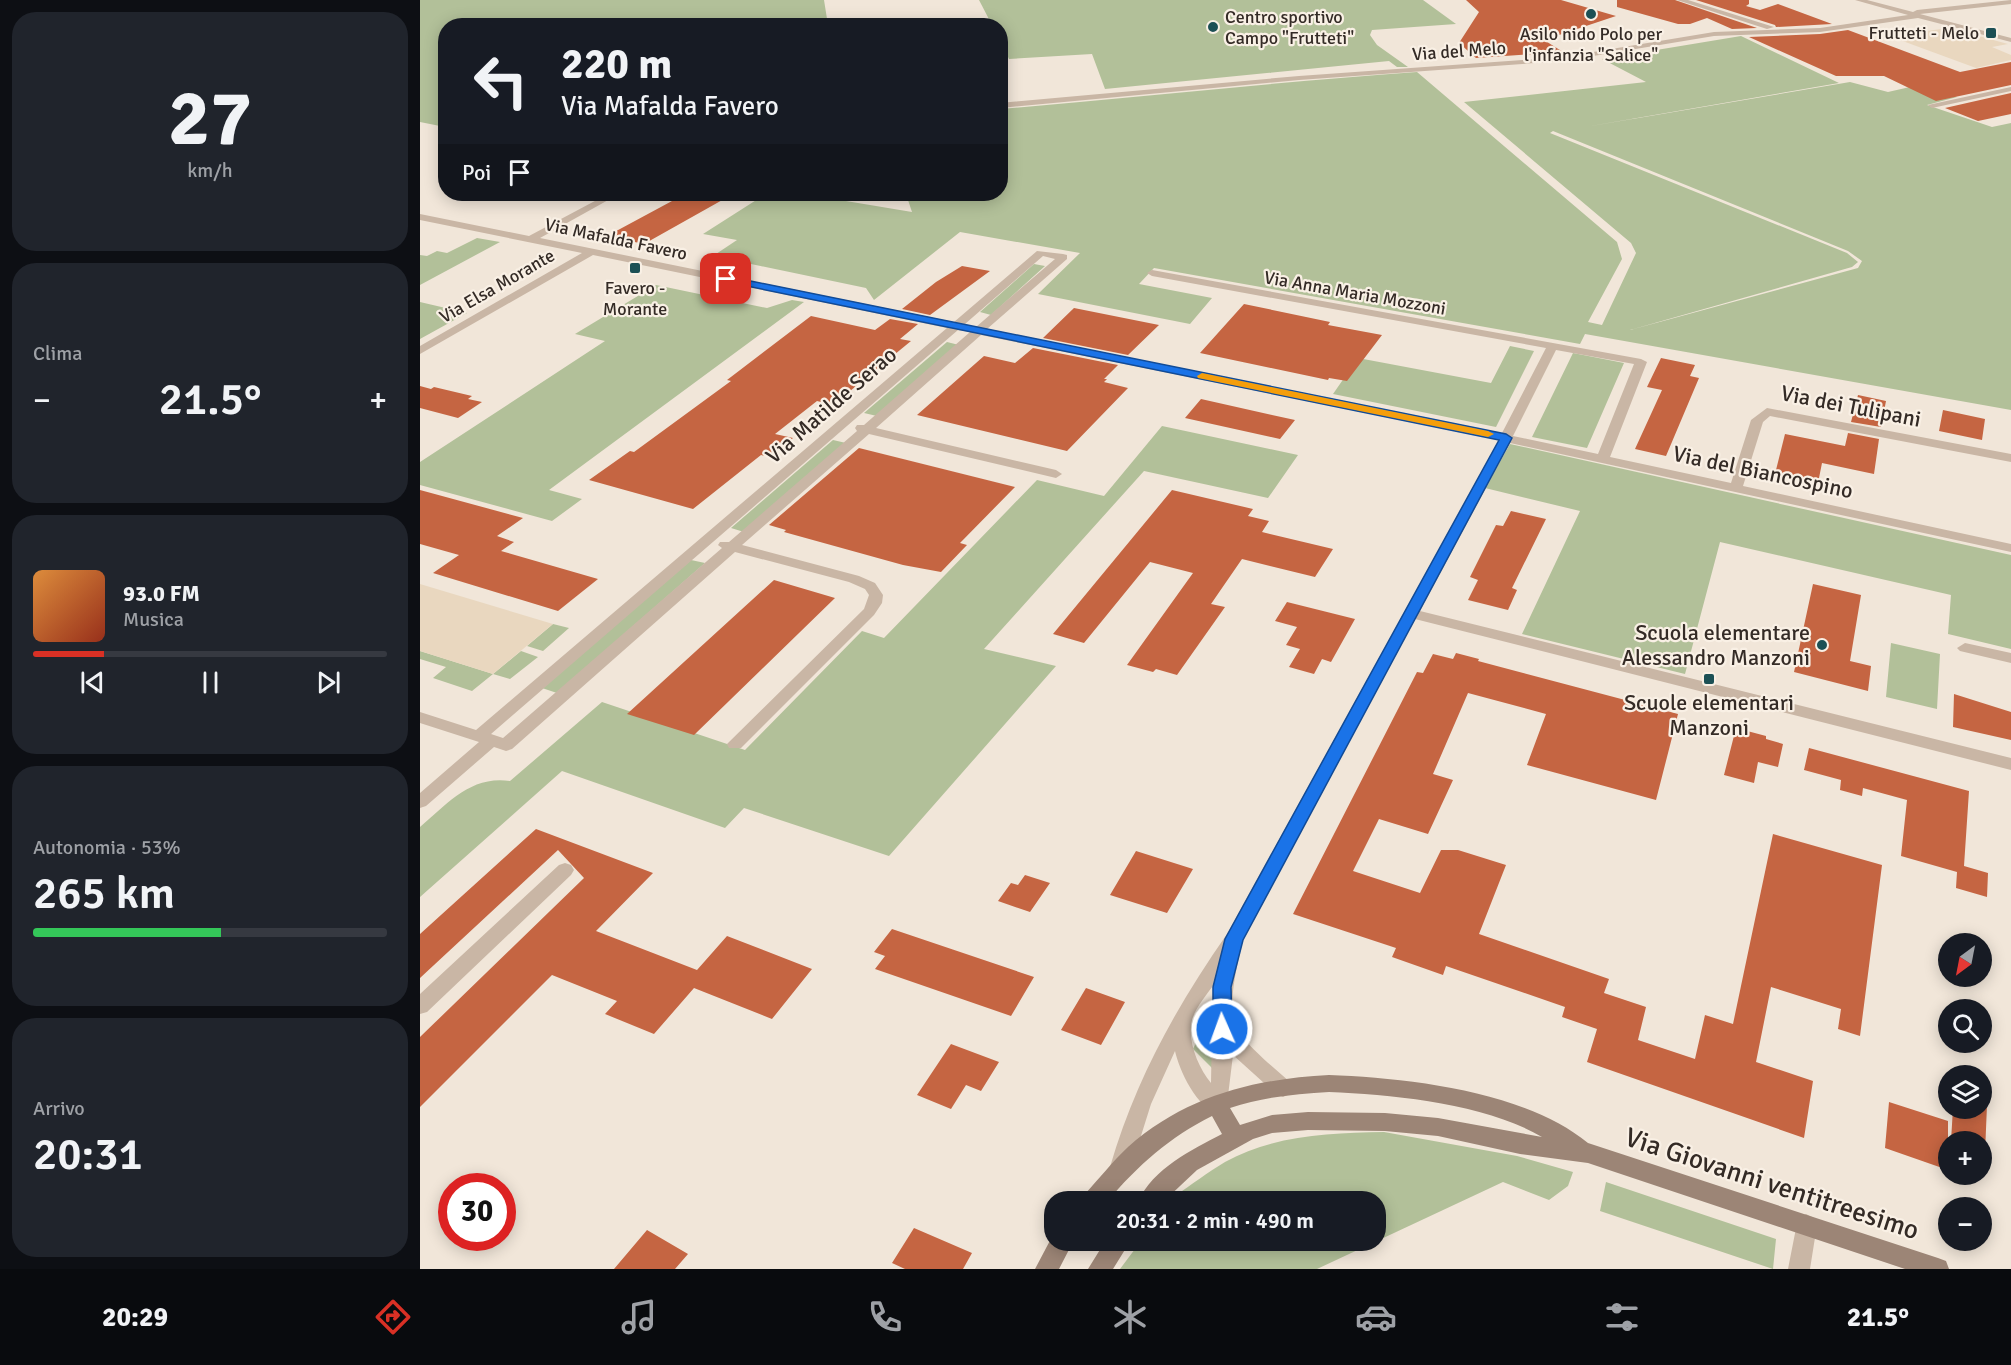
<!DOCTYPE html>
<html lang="it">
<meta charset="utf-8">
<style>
body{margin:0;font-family:Signika,sans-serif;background:#20242c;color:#f1f3f6;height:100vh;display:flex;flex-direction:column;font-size:22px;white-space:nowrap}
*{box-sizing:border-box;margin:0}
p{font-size:20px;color:#9ea1a6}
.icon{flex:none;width:33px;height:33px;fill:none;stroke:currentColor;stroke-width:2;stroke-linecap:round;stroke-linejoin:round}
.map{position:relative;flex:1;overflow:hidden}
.panel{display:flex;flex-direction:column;gap:12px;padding:12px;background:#0d0f14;width:420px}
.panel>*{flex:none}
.top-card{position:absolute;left:18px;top:18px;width:570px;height:183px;border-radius:24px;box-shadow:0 3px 15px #0003;background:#171b24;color:#f1f3f6;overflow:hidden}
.needle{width:39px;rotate:212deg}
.fabs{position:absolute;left:1518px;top:933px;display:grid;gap:12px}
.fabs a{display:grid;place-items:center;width:54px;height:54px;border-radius:50%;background:#171b24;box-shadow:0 3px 15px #0003;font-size:30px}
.speed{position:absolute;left:18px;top:1173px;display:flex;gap:12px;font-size:30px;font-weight:700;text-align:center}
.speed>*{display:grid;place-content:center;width:78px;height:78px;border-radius:50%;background:#171b24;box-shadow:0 3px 15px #0003;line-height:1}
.speed .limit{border:9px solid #d22;background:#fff;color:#111}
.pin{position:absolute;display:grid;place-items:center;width:51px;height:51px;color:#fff;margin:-26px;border-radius:12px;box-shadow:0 3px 9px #0006}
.me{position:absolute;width:66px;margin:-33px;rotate:358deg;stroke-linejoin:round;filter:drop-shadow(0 0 4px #0008)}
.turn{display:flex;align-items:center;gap:21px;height:126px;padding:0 24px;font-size:27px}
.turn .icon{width:78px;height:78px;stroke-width:2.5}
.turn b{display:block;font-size:42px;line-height:51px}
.then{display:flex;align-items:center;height:57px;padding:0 24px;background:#0003;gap:12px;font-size:22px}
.big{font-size:45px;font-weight:600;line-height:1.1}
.panel .tile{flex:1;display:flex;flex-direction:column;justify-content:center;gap:9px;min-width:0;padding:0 21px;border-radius:24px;background:#20242c}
.panel .dial{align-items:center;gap:0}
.dial b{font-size:78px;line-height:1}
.song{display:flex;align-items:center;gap:18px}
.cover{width:72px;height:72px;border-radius:9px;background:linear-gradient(135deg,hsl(30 70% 55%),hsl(10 70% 35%))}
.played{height:6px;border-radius:3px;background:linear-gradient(90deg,#d93025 20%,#363941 20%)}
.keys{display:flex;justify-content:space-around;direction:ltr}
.heat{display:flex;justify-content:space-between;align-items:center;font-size:33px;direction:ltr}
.charge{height:9px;border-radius:4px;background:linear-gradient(90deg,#34c759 53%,#363941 0)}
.trip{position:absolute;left:624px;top:1191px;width:342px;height:60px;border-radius:24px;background:#171b24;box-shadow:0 3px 15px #0003;font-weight:600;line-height:60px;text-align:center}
.menu{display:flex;height:96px;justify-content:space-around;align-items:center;background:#090b0e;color:#9ea1a6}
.menu .icon{width:42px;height:42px}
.menu .on{color:#d93025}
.menu b{font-size:27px;color:#f1f3f6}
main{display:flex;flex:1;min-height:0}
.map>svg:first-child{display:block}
</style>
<main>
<section class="panel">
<div class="tile dial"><b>27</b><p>km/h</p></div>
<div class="tile"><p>Clima</p>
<div class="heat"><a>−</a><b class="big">21.5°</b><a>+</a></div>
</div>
<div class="tile">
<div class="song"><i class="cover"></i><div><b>93.0 FM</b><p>Musica</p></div></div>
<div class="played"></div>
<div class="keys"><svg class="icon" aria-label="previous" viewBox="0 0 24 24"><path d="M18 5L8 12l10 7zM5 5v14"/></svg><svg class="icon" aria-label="pause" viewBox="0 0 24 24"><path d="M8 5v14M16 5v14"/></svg><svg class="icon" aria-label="next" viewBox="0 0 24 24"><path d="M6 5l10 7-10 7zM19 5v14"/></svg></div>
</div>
<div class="tile"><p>Autonomia · 53%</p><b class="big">265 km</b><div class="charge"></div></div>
<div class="tile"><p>Arrivo</p><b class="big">20:31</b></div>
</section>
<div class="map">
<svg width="1591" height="1269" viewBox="0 0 1591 1269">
<rect width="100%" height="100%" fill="#f1e6d9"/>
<!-- green -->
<path fill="#b2c099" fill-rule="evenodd" d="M0,0H404L408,25L26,26L25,127L0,122Z
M559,0H1003L1036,24L952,30L950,35L957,45L988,67H977L969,61L685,89L672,54L589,59L581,43L580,26L572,25Z
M1321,36L1419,83L1165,127L1430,82L1468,92L1503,84L1537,97L1507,105L1572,127L1591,123V410L1165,334L1160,344L734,268L719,284L792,298L770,324L618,294L660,253L540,232L454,300L446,288L293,256L317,240L283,234L341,197L340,194H384L492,212L486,194H580L581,109C719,97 858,82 997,72L1197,242L1202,259L1168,322L1182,325L1216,253L1211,243L1044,102L1226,82L1182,59ZM1133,131L1428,251L1442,261L1438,268L1210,330L1432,267L1438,262L1427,253L1130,133Z
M57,238L80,242L0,285V255L7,256L17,251L27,253Z
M614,264L625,266L571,315L560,312Z
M236,285L347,308L372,300L384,302L129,490L162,499L132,521L0,485V462L185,341L155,334Z
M0,302L47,313L0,339Z
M527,342L539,345L457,416L444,413Z
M1090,346L1114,351L1076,427L913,394L938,358L1071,383Z
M1153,353L1204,363L1167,448L1112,437Z
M742,426L878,455L848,498L724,471L564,649L636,666L469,856L324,808L305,828L142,771L0,897V827C27,804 51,775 90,781L182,702L325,750L442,631L464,638L617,480L684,496Z
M413,440L426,443L324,532L311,528Z
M1090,444L1591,555V649L1528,634L1531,595L1300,542L1265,674L1102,634L1160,511L1065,488Z
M271,560L285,563L137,693L122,688Z
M133,624L149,628L123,651L107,646Z
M1471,643L1520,654L1517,709L1466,697Z
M0,651L73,674L101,651L118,657L90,679L73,674L52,691L13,678L26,667L0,659Z
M787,1020L793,1050L803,1079L773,1049Z
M964,1132L1097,1156L1153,1172L1148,1186L1129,1200L1083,1182L897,1269H700L721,1241L956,1240V1202L751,1201L755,1196C771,1185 788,1172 805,1162C854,1135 909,1133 964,1132Z
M1186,1182L1356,1239L1353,1269L1180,1211Z"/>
<!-- plaza -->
<path fill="#e9d7bf" d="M1529,28L1588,44L1572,47L1591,55V60L1556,68L1469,36Z
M0,584L133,624L73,674L0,651Z"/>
<!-- building -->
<path fill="#c56542" d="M1046,0H1141L1196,16L1124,40L1143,52L1056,58L1039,43L1059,12Z
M1197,0H1255L1337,28L1312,29L1287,18L1270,24H1258L1197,7Z
M1276,0H1329V4L1326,6L1340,10L1358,4L1412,24L1356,27L1355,25Z
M1428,30L1540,72L1591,62V85L1516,101L1464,76H1416L1329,37L1400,34Z
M1591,93V114L1558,121L1525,108Z
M265,194H313L224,244L187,236Z
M542,266L570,271L510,315L482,309L516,282Z
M824,304L910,322L908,325L962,335L927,381L909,378L908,380L780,353Z
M654,308L739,325L708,355L623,338Z
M391,316L455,330L470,319L498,324L480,339L491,341L413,405L397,401L355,434L373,438L350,457L341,455L273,509L169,480L210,451L214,452L311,381L307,380Z
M613,348L698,365L684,379H687L684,382L708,388L647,451L497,415L564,356L595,363Z
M1241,358L1275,365L1270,376L1279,378L1246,456L1215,449L1242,390L1227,387Z
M0,386L11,389L14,387L52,396L48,399L62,402L38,418L0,408Z
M1438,395L1466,401L1461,427L1431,422Z
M781,399L852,415L875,420L860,439L765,418Z
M1523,410L1565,419L1562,440L1519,431Z
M1428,433L1459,439L1454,474L1402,463L1398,483L1355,474L1365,434L1425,446Z
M439,448L595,487L540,543L547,545L521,572L483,565L364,532L366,530L349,525Z
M0,490L103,518L77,536L94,542L81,551L178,579L138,611L13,573L39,555L0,544Z
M752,490L833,509L828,516L849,521L842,532L913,549L895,577L822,559L791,604L805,607L757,675L736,669L733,672L707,665L773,573L730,562L664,643L633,634Z
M1091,511L1126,519L1092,588L1097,590L1088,610L1048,600L1058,580L1050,577L1076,525L1083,526Z
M354,580L415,598L274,735L207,714Z
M1393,584L1441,595L1430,661L1451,666L1448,691L1374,672Z
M867,602L935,619L911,662L902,659L894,674L869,667L880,649L866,645L877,627L855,621Z
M1036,653L1059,659L1058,661L1258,714L1236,800L1107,765L1126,714L1048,693L1013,774L1033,780L1008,834L959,819L933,871L1000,893L1021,850H1038L1086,865L1059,934L1189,979L1184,993L1226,1007L1218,1040L1275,1059L1285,1015L1313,1024L1353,834L1462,865L1440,1036L1418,1029L1421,1009L1351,987L1336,1062L1393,1081L1384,1138L1167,1062L1177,1029L1142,1017L1145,1007L1026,966L1023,975L972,957L976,948L873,914L997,672L1003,673L1013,654L1033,659Z
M1534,694L1591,712V740L1533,727Z
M1316,728L1346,736V739L1363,744L1358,767L1338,762L1334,783L1304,775Z
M1389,748L1549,791L1544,866L1568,873L1567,897L1536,888L1537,872L1481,856L1487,800L1443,788L1442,796L1420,790L1421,780L1384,770Z
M116,829L233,873L176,931L277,970L307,936L392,969L352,1019L274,988L234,1034L185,1014L197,1001L132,975L0,1107V1037L164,878L138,850L0,978V934Z
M716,851L773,869L747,913L690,895Z
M605,875L630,883L610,912L578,901L591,883L598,885Z
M472,929L614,977L591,1016L455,969L465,956L454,952Z
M666,988L705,1002L681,1045L641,1030Z
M531,1044L579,1062L561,1091L546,1085L531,1109L497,1095Z
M1562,1079L1568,1081L1565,1153L1562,1152V1142L1531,1141L1533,1108H1562Z
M1469,1102L1528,1121V1170L1465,1148Z
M494,1228L552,1253L543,1269H485L472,1263Z
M227,1230L268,1254L255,1269H194Z"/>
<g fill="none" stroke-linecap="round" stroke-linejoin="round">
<!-- street -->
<path fill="#c9b6a5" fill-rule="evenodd" d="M1257,0H1268L1354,27L1347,29Z
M1435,0H1447L1493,12L1497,10L1591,0V4L1500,14L1591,38V42L1498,18L1400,32L1294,36L1143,61L879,80L580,108V103L879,76L1143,57L1294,32L1400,28L1488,15Z
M1591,87V91L1512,108L1508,105Z
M188,194H199L120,238L534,322L617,251L643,254L647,255V259L567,329L1082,433L1126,348L732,276L727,273L732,270L1221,359L1227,362L1190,457L1311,483L1331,420L1347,408L1591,454V462L1350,416L1343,422L1323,486L1591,544V552L1090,443L1000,611L1591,758V770L995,619L820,945L821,948C803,1026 811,1031 870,1082L873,1088L870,1094L863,1097L856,1094L813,1055L807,1104L804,1110C781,1119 759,1070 755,1051L731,1104L709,1174L701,1177L693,1174L690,1167C715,1081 756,1007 807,934L1079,440L561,335L456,428L636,470L642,474L636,478L449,434L322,545L439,576L455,583L463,595L462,603L454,615L321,748H309L307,744L444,609L449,595L445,589L429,582L315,552L92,749L86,751L74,747L6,806L0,808V793L59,742L0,723V712L56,730L527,328L173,255L0,354V346L162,253L0,220V214L109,236ZM623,256L635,259L556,327L545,324ZM538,330L550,332L444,425H437L435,428L437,431L309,542H300L298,545L302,548L83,738L71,734ZM1136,350L1214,364L1178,454L1093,436ZM795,983C793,994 796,1019 792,1027L791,1083C778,1067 767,1041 772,1020C775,1008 788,993 795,983Z
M1545,643L1591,653V663L1540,651L1537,648Z
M145,863L151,865L154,870L151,875L7,1012L0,1014V994L139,865Z
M1386,1214L1394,1218L1397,1225L1390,1269H1368L1378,1218Z"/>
<!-- secondary -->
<path fill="#9c8576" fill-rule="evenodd" d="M909,1075C988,1078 1105,1091 1168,1143L1518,1258L1526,1261L1529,1269H1485L1168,1163L1100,1154L1018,1136L965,1131L888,1130L852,1133L833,1139L777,1170L743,1202H718C733,1168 772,1150 802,1134L792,1116C750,1137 718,1165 687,1202H661L664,1195C679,1179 692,1162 708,1147C766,1096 834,1079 909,1075ZM909,1092C975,1095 1064,1103 1122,1137L1018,1118L965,1113L888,1112L852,1115L820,1125L810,1108C843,1097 875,1094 909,1092Z
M634,1233V1240H654L639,1269H615Z
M686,1240H711L693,1269H668Z"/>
</g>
<!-- route -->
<path fill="#1a73e8" stroke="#114b97" stroke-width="1.5" d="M306,276L1086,434L1092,438L823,940L811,987L812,1029L809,1034L802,1036L796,1034L793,1029V987L805,939L1079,440L302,281V277Z"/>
<!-- slow -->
<path fill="#f59e0b" d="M782,373L1068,431L1074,434L1068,437L778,378L777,376Z"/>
<!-- markers -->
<g fill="#1c5055" stroke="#f9f0e5" stroke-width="2">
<circle cx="1171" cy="14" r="6"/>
<circle cx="793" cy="27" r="6"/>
<rect x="1565" y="27" width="12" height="12" rx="3"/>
<rect x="209" y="262" width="12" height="12" rx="3"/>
<circle cx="1402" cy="645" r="6"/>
<rect x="1283" y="673" width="12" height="12" rx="3"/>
</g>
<g text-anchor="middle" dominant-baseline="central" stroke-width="4.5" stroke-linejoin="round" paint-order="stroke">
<!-- far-poi labels -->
<g font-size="18" fill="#342b26" stroke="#f9f0e5">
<text x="805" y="17" text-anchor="start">Centro sportivo<tspan x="805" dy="21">Campo "Frutteti"</tspan></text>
<text x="1559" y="33" text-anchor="end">Frutteti - Melo</text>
<text x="1171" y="34">Asilo nido Polo per<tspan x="1171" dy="21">l'infanzia "Salice"</tspan></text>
<text x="215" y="288">Favero -<tspan x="215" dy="21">Morante</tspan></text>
</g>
<!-- far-street labels -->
<g font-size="18" fill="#342b26" stroke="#f9f0e5">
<text transform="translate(1039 51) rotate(-4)">Via del Melo</text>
<text transform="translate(196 239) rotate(12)">Via Mafalda Favero</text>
<text transform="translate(77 286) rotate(-30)">Via Elsa Morante</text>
<text transform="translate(935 293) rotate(10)">Via Anna Maria Mozzoni</text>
</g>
<!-- street labels -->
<g font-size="22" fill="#342b26" stroke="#f9f0e5">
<text transform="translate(411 405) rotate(-41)">Via Matilde Serao</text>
<text transform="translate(1431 406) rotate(11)">Via dei Tulipani</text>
<text transform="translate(1343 472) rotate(12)">Via del Biancospino</text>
</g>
<!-- poi labels -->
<g font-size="22" fill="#342b26" stroke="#f9f0e5" text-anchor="end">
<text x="1390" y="632">Scuola elementare<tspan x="1390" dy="25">Alessandro Manzoni</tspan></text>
<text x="1289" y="702" text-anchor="middle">Scuole elementari<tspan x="1289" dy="25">Manzoni</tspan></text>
</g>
<!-- near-street labels -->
<g font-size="27" fill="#342b26" stroke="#f9f0e5">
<text transform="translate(1352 1184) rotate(18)">Via Giovanni ventitreesimo</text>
</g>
</g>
</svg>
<div class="fabs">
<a><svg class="needle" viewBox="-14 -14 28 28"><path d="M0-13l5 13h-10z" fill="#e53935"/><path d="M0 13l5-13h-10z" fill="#9ea1a6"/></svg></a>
<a><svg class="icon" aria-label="search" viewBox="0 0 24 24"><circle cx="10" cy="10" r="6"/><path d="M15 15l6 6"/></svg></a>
<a><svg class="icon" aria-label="layers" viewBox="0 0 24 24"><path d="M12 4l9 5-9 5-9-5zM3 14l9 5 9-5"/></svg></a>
<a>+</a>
<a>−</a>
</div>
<div class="speed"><div class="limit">30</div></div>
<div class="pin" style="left:306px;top:279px;background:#d93025"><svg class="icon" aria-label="arrive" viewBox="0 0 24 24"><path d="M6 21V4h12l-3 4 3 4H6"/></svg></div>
<svg class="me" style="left:802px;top:1029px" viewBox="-20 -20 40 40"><circle r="17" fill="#1a73e8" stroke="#fff" stroke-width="3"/><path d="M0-11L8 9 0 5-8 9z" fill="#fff"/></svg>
<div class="trip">20:31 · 2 min · 490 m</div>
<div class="top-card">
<div class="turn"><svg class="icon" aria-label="left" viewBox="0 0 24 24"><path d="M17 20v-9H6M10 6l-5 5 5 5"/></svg><div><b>220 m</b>Via Mafalda Favero</div></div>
<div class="then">Poi<svg class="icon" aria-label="arrive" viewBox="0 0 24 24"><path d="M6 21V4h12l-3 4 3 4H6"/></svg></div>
</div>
</div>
</main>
<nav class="menu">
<b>20:29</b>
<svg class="icon on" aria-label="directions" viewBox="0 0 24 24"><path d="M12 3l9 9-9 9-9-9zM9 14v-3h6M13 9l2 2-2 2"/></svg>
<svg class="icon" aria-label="music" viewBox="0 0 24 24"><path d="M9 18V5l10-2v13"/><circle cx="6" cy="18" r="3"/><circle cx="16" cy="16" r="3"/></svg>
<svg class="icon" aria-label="phone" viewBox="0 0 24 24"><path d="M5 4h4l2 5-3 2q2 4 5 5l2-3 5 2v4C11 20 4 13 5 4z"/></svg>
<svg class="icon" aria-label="climate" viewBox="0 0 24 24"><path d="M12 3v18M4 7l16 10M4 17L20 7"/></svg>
<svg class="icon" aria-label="car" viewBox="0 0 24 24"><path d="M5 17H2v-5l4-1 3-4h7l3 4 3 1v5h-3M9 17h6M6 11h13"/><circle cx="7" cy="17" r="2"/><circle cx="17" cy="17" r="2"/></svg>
<svg class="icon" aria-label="filters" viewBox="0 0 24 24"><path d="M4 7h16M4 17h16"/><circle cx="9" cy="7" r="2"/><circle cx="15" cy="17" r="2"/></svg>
<b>21.5°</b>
</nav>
